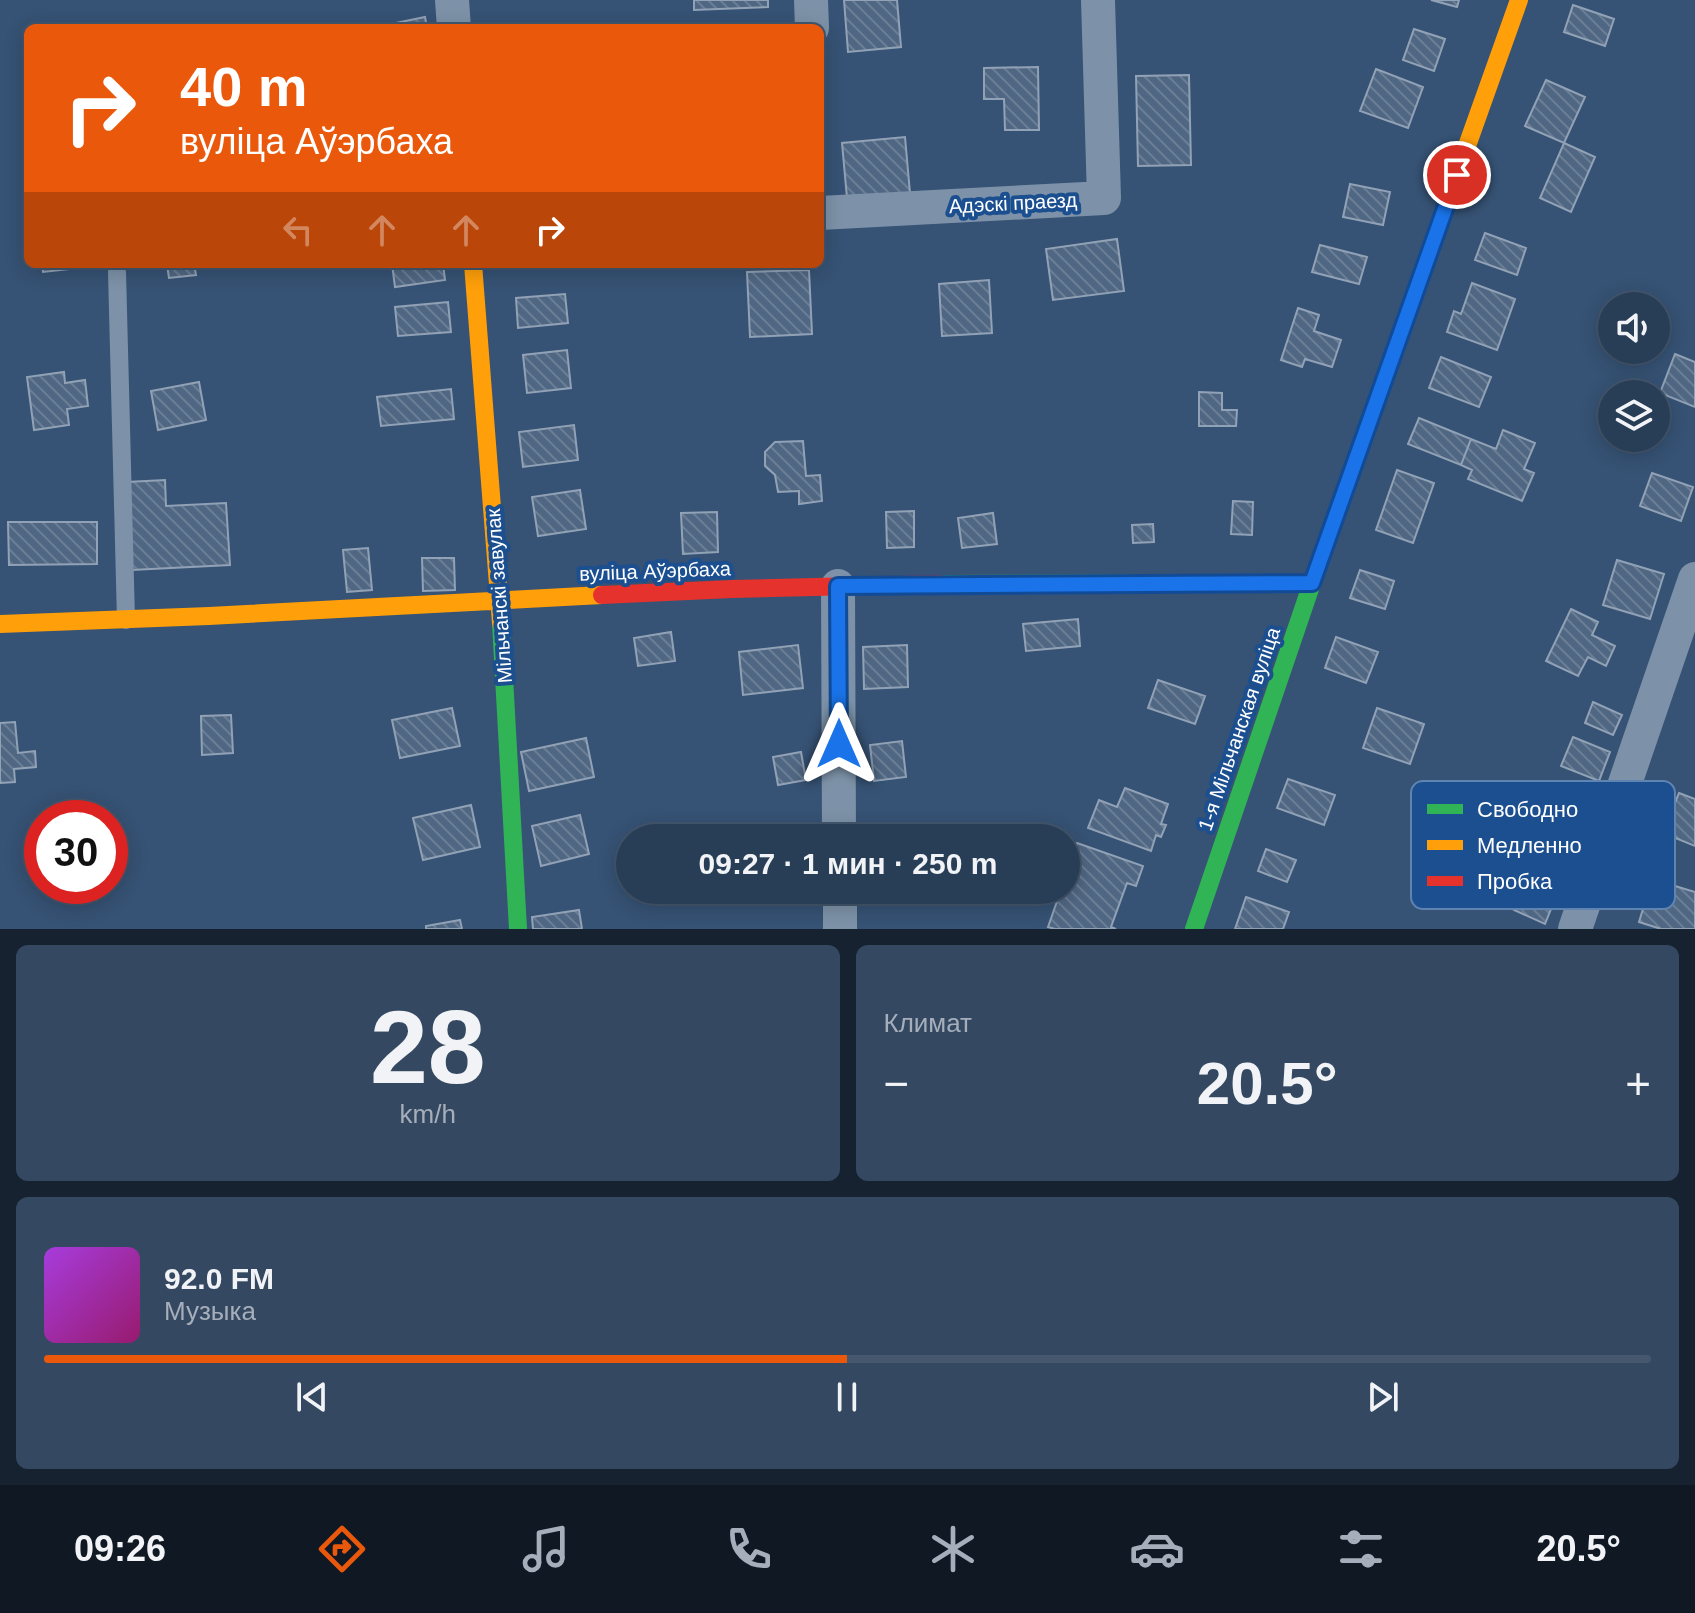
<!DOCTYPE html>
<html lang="ru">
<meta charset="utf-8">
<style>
body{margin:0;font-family:Arial,sans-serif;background:#344961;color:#f1f3f6;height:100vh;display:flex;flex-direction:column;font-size:30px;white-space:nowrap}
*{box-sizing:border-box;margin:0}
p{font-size:26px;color:#a5aeba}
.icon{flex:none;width:44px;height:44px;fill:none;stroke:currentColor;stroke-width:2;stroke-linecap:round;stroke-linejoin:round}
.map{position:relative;height:929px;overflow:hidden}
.details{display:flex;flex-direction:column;gap:16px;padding:16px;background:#162230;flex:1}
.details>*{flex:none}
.guide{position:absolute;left:24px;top:24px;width:800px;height:244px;border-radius:12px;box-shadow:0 4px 20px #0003,0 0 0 2px #44576d;background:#ea580c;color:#fff;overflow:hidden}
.tools{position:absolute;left:1598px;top:292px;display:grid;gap:16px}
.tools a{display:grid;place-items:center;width:72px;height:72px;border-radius:50%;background:#283e57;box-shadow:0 4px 20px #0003,0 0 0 2px #44576d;font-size:40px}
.speed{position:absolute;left:24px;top:800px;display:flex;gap:16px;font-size:40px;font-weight:700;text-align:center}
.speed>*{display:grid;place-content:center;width:104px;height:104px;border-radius:50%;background:#283e57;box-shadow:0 4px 20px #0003,0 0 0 2px #44576d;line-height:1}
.speed .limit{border:12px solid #d22;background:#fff;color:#111}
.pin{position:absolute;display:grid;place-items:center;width:68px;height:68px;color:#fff;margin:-34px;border:4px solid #fff;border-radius:50%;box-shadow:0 2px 8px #0007}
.me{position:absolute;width:88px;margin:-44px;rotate:0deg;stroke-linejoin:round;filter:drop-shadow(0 0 6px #0008)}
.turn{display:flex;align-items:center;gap:28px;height:168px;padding:0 24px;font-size:36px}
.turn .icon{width:104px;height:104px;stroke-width:2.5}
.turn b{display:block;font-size:56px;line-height:68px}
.lanes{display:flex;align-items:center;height:76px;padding:0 24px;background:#0003;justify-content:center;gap:40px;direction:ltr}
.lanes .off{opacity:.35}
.big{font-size:60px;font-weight:700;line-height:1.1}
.details .widget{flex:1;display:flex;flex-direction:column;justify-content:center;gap:12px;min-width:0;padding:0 28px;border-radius:12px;background:#344961}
.details .dial{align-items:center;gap:0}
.dial b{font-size:104px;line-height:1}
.song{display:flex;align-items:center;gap:24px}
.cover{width:96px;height:96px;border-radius:12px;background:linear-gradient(135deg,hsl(280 70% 55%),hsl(320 70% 35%))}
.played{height:8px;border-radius:4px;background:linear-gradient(90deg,#ea580c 50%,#44576d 50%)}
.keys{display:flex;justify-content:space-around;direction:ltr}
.heat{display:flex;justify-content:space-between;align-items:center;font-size:44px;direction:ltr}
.details .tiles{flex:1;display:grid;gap:16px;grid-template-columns:1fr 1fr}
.widget:last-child{grid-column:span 2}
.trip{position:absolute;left:616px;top:824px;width:464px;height:80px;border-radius:40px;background:#283e57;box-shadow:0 4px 20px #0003,0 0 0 2px #44576d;font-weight:700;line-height:80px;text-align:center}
.tabs{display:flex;height:128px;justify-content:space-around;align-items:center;background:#101923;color:#a5aeba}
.tabs .icon{width:56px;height:56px}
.tabs .active{color:#ea580c}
.tabs b{font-size:36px;color:#f1f3f6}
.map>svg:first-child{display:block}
</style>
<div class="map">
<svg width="1695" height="929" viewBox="0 0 1695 929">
<defs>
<pattern id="building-back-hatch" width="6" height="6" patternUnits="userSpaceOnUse" patternTransform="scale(2)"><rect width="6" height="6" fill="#506783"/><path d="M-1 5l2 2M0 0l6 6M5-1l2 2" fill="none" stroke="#6a7e96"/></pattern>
</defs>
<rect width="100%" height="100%" fill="#365274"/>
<!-- building -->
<path fill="url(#building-back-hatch)" stroke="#92a2b6" stroke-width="2" d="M694,0H768V7L694,10Z
M844,0H897L901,47L848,52Z
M1431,0H1459L1457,7Z
M1573,5L1614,19L1605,46L1564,32Z
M425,17L427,28H376V27Z
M1414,29L1445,39L1434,71L1403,60Z
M1038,67L1039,130H1005L1004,99H984V68Z
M1376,69L1423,87L1408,128L1360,111Z
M1189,75L1191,165L1138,166L1136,76Z
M1546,80L1585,97L1564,143L1525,126Z
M905,137L910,193L847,198L842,143Z
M1564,143L1595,157L1571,212L1540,198Z
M1350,184L1390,192L1383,225L1343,217Z
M1485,233L1526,248L1517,275L1475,260Z
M1117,239L1124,291L1053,300L1046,249Z
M1320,245L1367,257L1359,284L1312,272Z
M42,264H87V267L43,272Z
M147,264H194L196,275L169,278L167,265L148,268Z
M392,264H443L445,280L395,287Z
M809,270L812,334L750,337L747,272Z
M989,280L992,333L942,336L939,284Z
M1472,283L1515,299L1497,350L1447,332L1454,311L1461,314Z
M565,294L568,323L518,328L516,298Z
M448,302L451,332L398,336L395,307Z
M1298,308L1319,315L1314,331L1341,340L1332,367L1305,359L1302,367L1281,360Z
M567,350L571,388L527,393L523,355Z
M1675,354L1695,362V407L1660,393Z
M1441,357L1491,377L1479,407L1429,388Z
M64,372L65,383L85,380L88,406L67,409L69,425L34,430L27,377Z
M199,382L206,420L158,430L151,391Z
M451,389L454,419L381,426L377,397Z
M1199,392L1222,393V410H1237L1236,426H1199Z
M1419,418L1471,439L1461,465L1408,444Z
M574,425L578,460L523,467L519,432Z
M1503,430L1535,443L1524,469L1534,473L1522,501L1468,479L1472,470L1461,465L1471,439L1496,449Z
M803,441L806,476L820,475L822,501L799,504V491L778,492L775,475L765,466V452L775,442Z
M1397,470L1434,483L1413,543L1376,530Z
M1652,473L1693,487L1681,521L1640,506Z
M165,480L166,506L226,503L230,565L132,570L127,482Z
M580,490L586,529L538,536L532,497Z
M1233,501L1253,502L1252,535L1231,534Z
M914,511V547L887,548L886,512Z
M717,512L718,552L683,554L681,513Z
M993,513L997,544L962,548L958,518Z
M8,522H97V564L9,565Z
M1153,524L1154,542L1133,543L1132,525Z
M368,548L372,590L347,592L343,550Z
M422,558H454L455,590L423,591Z
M1617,560L1664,574L1650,619L1603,605Z
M1360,570L1394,581L1385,609L1350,598Z
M1571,609L1598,622L1592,635L1615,646L1606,666L1588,657L1578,676L1546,661Z
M1078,619L1080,646L1026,651L1023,624Z
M671,632L675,661L638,666L634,638Z
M1336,637L1378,652L1366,683L1325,668Z
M798,645L803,688L743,695L739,652Z
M907,645L908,687L864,689L863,647Z
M1158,680L1205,696L1195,724L1148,708Z
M1593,702L1622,715L1613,735L1585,723Z
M452,708L460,746L400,758L392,720Z
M1377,708L1424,724L1410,764L1363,748Z
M231,715L233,753L202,755L201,716Z
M15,722L18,753L35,751L36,767L14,769L15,782L0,783V723Z
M1573,737L1610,752L1599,781L1561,766Z
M586,738L594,777L529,791L521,752Z
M902,741L906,777L874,781L870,745Z
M801,752L806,780L778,785L773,757Z
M1288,779L1335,795L1324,825L1277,808Z
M1125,788L1168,804L1161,824L1166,825L1161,837L1156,835L1151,851L1088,828L1099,800L1117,807Z
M1679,793L1695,799V846L1663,833Z
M471,805L480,847L423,860L413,818Z
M580,815L589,854L541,866L532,826Z
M1077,843L1143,866L1136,886L1127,883L1111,927L1116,929H1055L1048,927L1061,890H1066V875Z
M1266,849L1296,860L1287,882L1258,871Z
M1528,876L1559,889L1545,924L1514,910Z
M1652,879L1695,892V929H1661L1639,922Z
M1246,897L1289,912L1283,929H1235Z
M579,910L582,929H533L532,917Z
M460,920L462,929H426V926Z"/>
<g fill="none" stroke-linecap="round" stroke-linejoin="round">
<!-- lane -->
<path stroke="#7d92a8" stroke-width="18" d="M117,272L126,620"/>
<!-- street -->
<path stroke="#7d92a8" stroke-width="34" d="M452,0L454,28
M811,0L812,28
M820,213L1104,198L1098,0
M838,586L839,838
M840,890V929
M1575,929L1695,579"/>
<!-- fast -->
<path stroke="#30b455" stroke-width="18" d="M940,584L1312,583
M501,623L518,929
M1194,929L1312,583L1416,289"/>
<!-- slow -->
<path stroke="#ff9f0a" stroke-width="18" d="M473,264L501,623
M1416,289L1519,0
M0,624L209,616L602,595"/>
<!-- jam -->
<path stroke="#e5322d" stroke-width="18" d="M602,595L732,589L940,584"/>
</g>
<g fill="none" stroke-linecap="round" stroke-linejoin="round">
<defs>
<path id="route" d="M839,744L838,586L1312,583L1457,175"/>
</defs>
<!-- route casing -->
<use href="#route" stroke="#114b97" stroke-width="20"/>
<!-- route -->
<use href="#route" stroke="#1a73e8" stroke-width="14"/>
</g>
<g text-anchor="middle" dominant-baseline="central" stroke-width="8" stroke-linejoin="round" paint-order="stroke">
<!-- street labels -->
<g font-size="20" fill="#fff" stroke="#1b4f8f">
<text transform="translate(1013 203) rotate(-3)">Адэскі праезд</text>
<text transform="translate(655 571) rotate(-2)">вуліца Аўэрбаха</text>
<text transform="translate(499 596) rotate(-94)">Мільчанскі завулак</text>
<text transform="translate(1239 729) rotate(-71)">1-я Мільчанская вуліца</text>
</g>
</g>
<!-- legend -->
<rect x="1411" y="781" width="264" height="128" rx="12" fill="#1b4f8f" stroke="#5f84b1" stroke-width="2"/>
<rect x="1427" y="804" width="36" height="10" fill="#30b455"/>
<rect x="1427" y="840" width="36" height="10" fill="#ff9f0a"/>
<rect x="1427" y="876" width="36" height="10" fill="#e5322d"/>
<g font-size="22" fill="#fff">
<text x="1477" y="817">Свободно</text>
<text x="1477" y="853">Медленно</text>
<text x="1477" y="889">Пробка</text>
</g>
</svg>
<div class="tools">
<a><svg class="icon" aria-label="sound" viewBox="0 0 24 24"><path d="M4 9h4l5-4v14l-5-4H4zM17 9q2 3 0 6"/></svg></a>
<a><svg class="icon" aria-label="layers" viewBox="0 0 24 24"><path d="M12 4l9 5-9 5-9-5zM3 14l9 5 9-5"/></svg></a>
</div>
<div class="speed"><div class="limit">30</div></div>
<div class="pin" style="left:1457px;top:175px;background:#d93025"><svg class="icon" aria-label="arrive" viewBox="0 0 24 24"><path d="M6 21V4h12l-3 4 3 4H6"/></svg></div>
<svg class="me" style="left:839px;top:744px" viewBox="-20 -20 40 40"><path d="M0-17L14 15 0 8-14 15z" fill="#1a73e8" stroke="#fff" stroke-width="4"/></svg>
<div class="trip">09:27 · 1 мин · 250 m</div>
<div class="guide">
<div class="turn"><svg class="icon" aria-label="right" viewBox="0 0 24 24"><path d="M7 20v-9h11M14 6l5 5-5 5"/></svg><div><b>40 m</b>вуліца Аўэрбаха</div></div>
<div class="lanes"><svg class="icon off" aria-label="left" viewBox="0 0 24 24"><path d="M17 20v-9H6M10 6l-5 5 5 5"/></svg><svg class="icon off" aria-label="ahead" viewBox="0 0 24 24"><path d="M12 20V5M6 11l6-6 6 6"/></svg><svg class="icon off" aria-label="ahead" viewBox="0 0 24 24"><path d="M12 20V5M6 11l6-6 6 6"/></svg><svg class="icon" aria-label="right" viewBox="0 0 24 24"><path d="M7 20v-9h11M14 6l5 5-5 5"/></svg></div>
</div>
</div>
<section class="details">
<div class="tiles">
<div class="widget dial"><b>28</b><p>km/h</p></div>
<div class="widget"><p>Климат</p>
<div class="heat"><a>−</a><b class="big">20.5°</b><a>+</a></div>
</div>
<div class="widget">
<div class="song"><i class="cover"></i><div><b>92.0 FM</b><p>Музыка</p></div></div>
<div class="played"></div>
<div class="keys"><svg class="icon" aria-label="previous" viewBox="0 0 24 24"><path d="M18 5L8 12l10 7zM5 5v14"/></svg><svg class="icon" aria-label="pause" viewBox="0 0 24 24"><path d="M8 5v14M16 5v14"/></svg><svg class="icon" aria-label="next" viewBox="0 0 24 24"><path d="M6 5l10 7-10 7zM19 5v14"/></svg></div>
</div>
</div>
</section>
<nav class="tabs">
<b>09:26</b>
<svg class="icon active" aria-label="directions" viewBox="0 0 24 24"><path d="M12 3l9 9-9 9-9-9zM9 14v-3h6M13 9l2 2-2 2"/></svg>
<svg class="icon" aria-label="music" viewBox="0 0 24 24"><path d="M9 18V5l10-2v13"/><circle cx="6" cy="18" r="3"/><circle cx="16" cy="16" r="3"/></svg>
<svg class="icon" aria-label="phone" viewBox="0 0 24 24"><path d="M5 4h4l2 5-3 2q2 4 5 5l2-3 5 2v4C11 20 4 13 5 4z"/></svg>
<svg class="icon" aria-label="climate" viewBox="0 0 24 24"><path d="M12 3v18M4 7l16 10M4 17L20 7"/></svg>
<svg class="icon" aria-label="car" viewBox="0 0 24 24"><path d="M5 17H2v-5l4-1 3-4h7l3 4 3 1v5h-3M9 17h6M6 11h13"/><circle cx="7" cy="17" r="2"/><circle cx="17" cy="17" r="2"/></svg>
<svg class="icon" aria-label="filters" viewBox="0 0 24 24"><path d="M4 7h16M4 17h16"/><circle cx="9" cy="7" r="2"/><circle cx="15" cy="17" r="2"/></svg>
<b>20.5°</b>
</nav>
